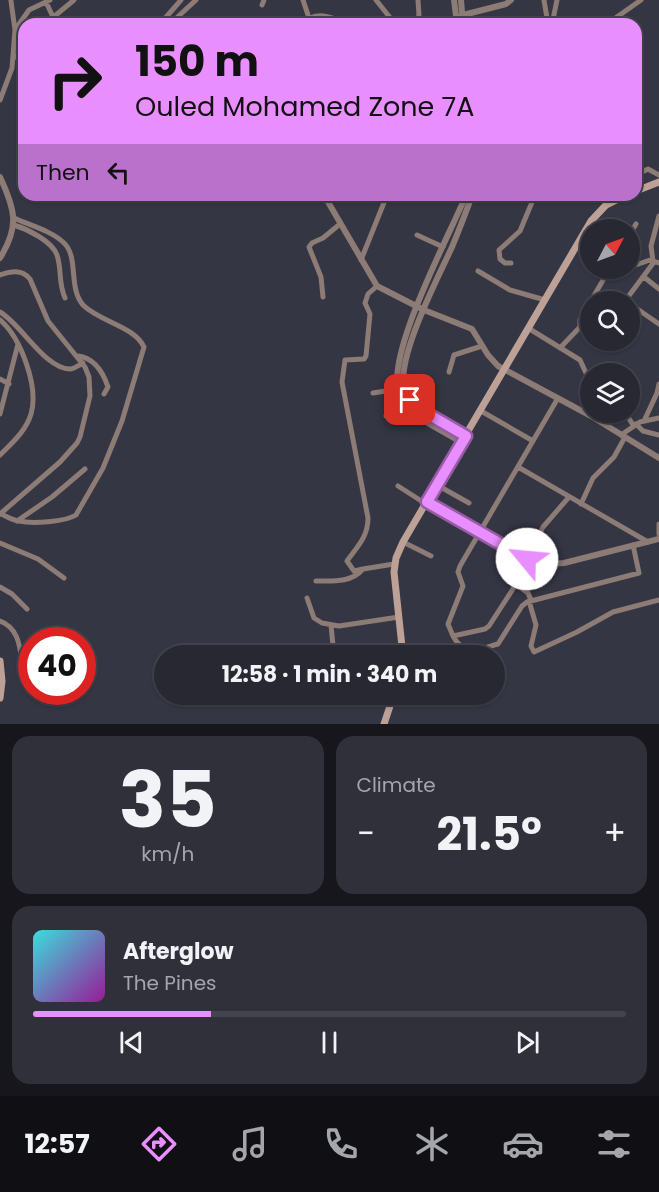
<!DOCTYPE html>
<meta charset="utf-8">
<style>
body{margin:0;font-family:Poppins,sans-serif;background:#30303b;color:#f1f3f6;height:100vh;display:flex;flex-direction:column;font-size:22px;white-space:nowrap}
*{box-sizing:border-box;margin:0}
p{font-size:20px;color:#a5a6ac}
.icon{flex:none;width:33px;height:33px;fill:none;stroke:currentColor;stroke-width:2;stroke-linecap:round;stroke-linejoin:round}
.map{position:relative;height:724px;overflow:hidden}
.side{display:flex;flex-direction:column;gap:12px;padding:12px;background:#16161c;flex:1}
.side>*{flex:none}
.banner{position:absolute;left:18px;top:18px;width:624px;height:183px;border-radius:18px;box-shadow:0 2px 4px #0004,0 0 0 2px #44444e;background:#e98efe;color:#111;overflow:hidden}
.needle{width:39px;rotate:49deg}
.fabs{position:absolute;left:580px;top:219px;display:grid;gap:12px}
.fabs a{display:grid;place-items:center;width:60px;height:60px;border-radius:50%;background:#282833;box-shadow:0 2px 4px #0004,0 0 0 2px #44444e;font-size:30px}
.speed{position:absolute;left:18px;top:627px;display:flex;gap:12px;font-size:30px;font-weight:700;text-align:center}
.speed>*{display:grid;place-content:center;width:78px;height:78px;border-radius:50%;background:#282833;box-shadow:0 2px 4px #0004,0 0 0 2px #44444e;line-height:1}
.speed .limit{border:9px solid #d22;background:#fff;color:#111}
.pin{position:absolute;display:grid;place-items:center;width:51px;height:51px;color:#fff;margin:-26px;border-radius:12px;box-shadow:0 3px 9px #0006}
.me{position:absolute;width:66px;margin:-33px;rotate:298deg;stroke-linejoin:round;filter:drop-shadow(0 0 4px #0008)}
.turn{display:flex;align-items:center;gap:21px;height:126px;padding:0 18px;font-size:27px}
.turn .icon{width:78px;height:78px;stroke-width:2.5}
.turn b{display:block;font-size:42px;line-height:51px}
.then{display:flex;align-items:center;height:57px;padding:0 18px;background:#0003;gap:12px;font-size:22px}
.big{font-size:45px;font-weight:700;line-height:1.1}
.side .card{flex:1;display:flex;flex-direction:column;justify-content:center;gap:9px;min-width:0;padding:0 21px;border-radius:18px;background:#30303b}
.side .dial{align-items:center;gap:0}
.dial b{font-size:78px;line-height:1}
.song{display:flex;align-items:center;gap:18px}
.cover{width:72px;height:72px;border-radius:9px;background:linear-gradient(135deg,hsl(180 70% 55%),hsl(300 70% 35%))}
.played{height:6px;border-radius:3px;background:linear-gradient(90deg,#e98efe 30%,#44444e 30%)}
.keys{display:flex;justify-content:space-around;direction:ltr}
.heat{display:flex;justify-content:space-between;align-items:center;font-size:33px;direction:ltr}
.side .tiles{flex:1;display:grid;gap:12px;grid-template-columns:1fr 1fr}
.card:last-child{grid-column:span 2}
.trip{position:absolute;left:154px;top:645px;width:351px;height:60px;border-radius:30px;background:#282833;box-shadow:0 2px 4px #0004,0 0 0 2px #44444e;font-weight:700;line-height:60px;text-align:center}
.menu{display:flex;height:96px;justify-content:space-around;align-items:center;background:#101014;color:#a5a6ac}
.menu .icon{width:42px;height:42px}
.menu .active{color:#e98efe}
.menu b{font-size:27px;color:#f1f3f6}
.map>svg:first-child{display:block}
</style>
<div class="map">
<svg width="659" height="724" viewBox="0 0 659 724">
<rect width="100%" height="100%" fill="#353644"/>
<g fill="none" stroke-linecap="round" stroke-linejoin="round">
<!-- minor -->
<path stroke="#8d7b75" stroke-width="5" d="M303,0L309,18
M376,0L395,24
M544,0L548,24
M11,1L15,30
M46,2L53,17
M262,5L264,0
M45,24L74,0
M160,24L181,0
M170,24L196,0
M299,24C316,12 327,14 345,24
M416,24L419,15L418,0
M552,24L557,0
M607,24L641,0
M16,57L24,46
M0,100L12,68L15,30L29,10L50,0
M636,175L648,169L659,175
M329,203L333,195
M659,216L651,246L653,261L659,263
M14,225C27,229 52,241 57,255C62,270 58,282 65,298
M630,234L636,224
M417,235L443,247
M361,260L387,195
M511,263H505L500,259L499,250L520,231L535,195
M609,270L621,268
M478,271L510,290L545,300
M0,275C11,271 22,269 30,279L48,321L85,367L89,377L90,396L80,437L77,443L60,462L0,514
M644,277L659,289
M323,297L321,277L309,247L312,243L323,238L340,224
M626,302L625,301L654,262L650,260L630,267
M630,304L659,324
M0,312C21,324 45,369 70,369C74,369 79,365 83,363
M0,320C21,338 39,387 31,414C26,431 12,443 0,455
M580,327V320L610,268
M528,328L580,360L586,373L591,377
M625,340L628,342
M560,348L580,327L591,330
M78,356C94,358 103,372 108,387L104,394
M449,372L454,355L482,346
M0,379L9,384
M373,393L398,389
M481,411L533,441
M625,412L633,425
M0,414L18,344
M386,416L411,410
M644,421L657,393L659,384
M636,424L643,431L659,435
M621,435L640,422L659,418
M518,467L648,542
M437,485L469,503
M398,486L426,504
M581,504L593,478L614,457L625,437
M1,514C6,516 12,520 19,521C32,524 65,522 76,515L103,468L122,421L144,347C134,326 100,322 83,305C68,288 79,257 64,243C52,231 29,225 14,218
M17,521L52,497L85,469
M659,524V534
M403,542L431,556
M0,543L38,559L64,578
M527,559L543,527L569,497
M531,561L489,626L485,629L453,636L448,624L463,586L458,572L460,566L558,398
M363,569L354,571L347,561C357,547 368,537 368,518L342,382L345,360L364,359L366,356L370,314L365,303L368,294L377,286
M316,581C333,581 351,583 363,569L394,564
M515,584L528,593L531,600
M0,587L12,594L27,609
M307,598L314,618L322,623L339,626L399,617
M529,601L536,625L531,646L534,652L577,632L613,612L659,600
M0,621C20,628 20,650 23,668
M331,625L334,656
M453,636C464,657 479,649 498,644L522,606L527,602L639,573L633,545
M451,656L461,648
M343,697V694"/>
<!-- tertiary -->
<path stroke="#8d7b75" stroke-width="6" d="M454,0L457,24
M461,0L463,24
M456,19L463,15L506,4L511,0
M0,177C15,209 20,226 0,258
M324,195L377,286L424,310L472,329L488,355L498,366L591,416L659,458
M466,436C448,424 417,415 406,395C391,366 439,276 452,247C459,230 466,213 472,195
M462,443C443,430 411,418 400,397C382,359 450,235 466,195
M427,502L527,559L548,564L564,563L659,539"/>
<!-- secondary -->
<path stroke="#bda197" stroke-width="7" d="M636,191L659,182
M403,656L394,572L396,558L403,542L591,221L606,205L626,195
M0,661L2,681L0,698
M384,724L394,694"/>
</g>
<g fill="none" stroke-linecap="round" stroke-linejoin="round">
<defs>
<path id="route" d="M410,400L421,410L466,436L427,502L527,559"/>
</defs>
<!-- route casing -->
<use href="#route" stroke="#975ca5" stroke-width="15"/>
<!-- route -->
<use href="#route" stroke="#e98efe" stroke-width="10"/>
</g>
</svg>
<div class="fabs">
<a><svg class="needle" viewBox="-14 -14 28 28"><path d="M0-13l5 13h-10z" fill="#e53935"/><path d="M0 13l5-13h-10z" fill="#a5a6ac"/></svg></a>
<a><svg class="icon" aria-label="search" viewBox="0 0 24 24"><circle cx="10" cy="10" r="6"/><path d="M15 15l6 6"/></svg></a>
<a><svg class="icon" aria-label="layers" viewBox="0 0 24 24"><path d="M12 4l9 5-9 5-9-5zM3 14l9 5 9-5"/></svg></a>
</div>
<div class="speed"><div class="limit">40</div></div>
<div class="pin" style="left:410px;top:400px;background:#d93025"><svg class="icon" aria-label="arrive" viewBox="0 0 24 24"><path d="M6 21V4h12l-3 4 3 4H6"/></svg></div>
<svg class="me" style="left:527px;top:559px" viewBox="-20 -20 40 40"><circle r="19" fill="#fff"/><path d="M0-13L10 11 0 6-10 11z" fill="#e98efe"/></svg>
<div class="trip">12:58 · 1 min · 340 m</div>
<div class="banner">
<div class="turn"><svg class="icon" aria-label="right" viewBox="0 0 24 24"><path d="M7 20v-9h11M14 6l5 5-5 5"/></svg><div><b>150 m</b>Ouled Mohamed Zone 7A</div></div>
<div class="then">Then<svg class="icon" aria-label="left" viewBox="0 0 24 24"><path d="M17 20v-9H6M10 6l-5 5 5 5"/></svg></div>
</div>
</div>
<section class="side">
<div class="tiles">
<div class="card dial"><b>35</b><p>km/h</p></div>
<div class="card"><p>Climate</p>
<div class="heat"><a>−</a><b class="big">21.5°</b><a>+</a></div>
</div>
<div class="card">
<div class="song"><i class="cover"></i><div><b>Afterglow</b><p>The Pines</p></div></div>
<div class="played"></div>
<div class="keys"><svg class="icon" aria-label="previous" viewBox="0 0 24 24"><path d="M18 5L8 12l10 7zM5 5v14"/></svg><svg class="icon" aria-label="pause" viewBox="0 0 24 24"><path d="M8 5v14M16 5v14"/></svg><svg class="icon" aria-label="next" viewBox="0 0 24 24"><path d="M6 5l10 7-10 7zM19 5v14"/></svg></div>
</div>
</div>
</section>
<nav class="menu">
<b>12:57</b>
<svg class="icon active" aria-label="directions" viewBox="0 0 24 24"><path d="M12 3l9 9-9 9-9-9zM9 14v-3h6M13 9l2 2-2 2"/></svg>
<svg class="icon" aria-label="music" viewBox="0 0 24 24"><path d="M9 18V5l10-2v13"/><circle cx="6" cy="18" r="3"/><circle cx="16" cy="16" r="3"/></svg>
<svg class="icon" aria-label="phone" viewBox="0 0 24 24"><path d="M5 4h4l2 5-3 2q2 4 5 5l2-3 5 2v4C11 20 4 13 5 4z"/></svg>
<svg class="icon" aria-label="climate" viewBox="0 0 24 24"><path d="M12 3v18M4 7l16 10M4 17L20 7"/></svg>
<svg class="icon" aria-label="car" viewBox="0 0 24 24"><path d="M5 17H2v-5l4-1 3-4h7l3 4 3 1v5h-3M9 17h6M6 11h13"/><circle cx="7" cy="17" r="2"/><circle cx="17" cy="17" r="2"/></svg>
<svg class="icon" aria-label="filters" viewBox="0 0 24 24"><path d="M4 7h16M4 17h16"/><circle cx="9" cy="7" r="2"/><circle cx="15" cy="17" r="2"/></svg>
</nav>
